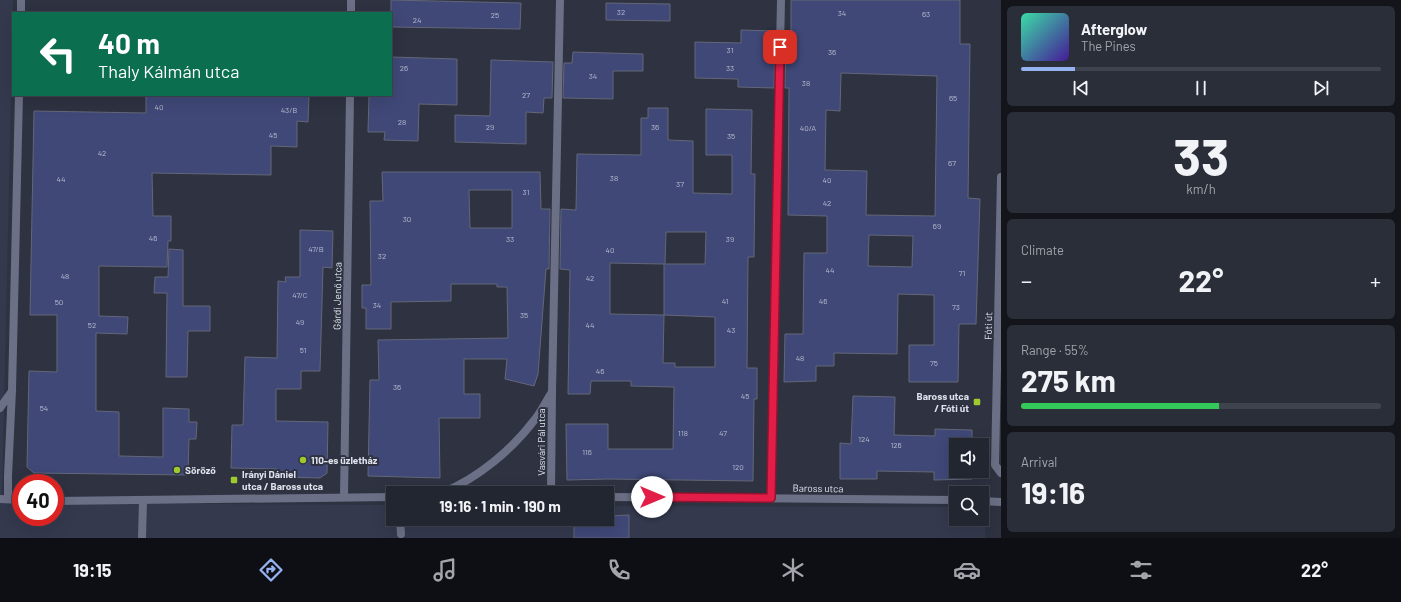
<!DOCTYPE html>
<meta charset="utf-8">
<style>
body{margin:0;font-family:Barlow,sans-serif;background:#2a2e39;color:#f1f3f6;height:100vh;display:flex;flex-direction:column;font-size:15px;white-space:nowrap}
*{box-sizing:border-box;margin:0}
p{font-size:13px;color:#a2a5ab}
.icon{flex:none;width:22px;height:22px;fill:none;stroke:currentColor;stroke-width:2;stroke-linecap:round;stroke-linejoin:round}
.map{position:relative;flex:1;overflow:hidden}
.side{display:flex;flex-direction:column;gap:6px;padding:6px;background:#13151b;width:400px}
.side>*{flex:none}
.hud{position:absolute;left:12px;top:12px;width:380px;height:84px;border-radius:0px;box-shadow:0 4px 16px #0002,0 0 0 1px #3f434d;background:#0b6e4f;color:#fff;overflow:hidden}
.buttons{position:absolute;left:949px;top:438px;display:grid;gap:8px}
.buttons a{display:grid;place-items:center;width:40px;height:40px;border-radius:0px;background:#222631;box-shadow:0 4px 16px #0002,0 0 0 1px #3f434d;font-size:20px}
.speed{position:absolute;left:12px;top:474px;display:flex;gap:8px;font-size:20px;font-weight:700;text-align:center}
.speed>*{display:grid;place-content:center;width:52px;height:52px;border-radius:50%;background:#222631;box-shadow:0 4px 16px #0002,0 0 0 1px #3f434d;line-height:1}
.speed .limit{border:6px solid #d22;background:#fff;color:#111}
.pin{position:absolute;display:grid;place-items:center;width:34px;height:34px;color:#fff;margin:-17px;border-radius:8px;box-shadow:0 2px 6px #0006}
.me{position:absolute;width:44px;margin:-22px;rotate:90deg;stroke-linejoin:round;filter:drop-shadow(0 0 3px #0008)}
.turn{display:flex;align-items:center;gap:14px;height:84px;padding:0 20px;font-size:18px}
.turn .icon{width:52px;height:52px;stroke-width:2.5}
.turn b{display:block;font-size:28px;line-height:34px}
.big{font-size:30px;font-weight:700;line-height:1.1}
.side .card{flex:1;display:flex;flex-direction:column;justify-content:center;gap:6px;min-width:0;padding:0 14px;border-radius:6px;background:#2a2e39}
.side .dial{align-items:center;gap:0}
.dial b{font-size:52px;line-height:1}
.song{display:flex;align-items:center;gap:12px}
.cover{width:48px;height:48px;border-radius:6px;background:linear-gradient(135deg,hsl(160 70% 55%),hsl(260 70% 35%))}
.played{height:4px;border-radius:2px;background:linear-gradient(90deg,#95b2f1 15%,#3f434d 15%)}
.keys{display:flex;justify-content:space-around;direction:ltr}
.heat{display:flex;justify-content:space-between;align-items:center;font-size:22px;direction:ltr}
.charge{height:6px;border-radius:3px;background:linear-gradient(90deg,#34c759 55%,#3f434d 0)}
.trip{position:absolute;left:386px;top:486px;width:228px;height:40px;border-radius:0px;background:#222631;box-shadow:0 4px 16px #0002,0 0 0 1px #3f434d;font-weight:700;line-height:40px;text-align:center}
.tabs{display:flex;height:64px;justify-content:space-around;align-items:center;background:#0e0f14;color:#a2a5ab}
.tabs .icon{width:28px;height:28px}
.tabs .active{color:#95b2f1}
.tabs b{font-size:18px;color:#f1f3f6}
main{display:flex;flex:1;min-height:0}
.map>svg:first-child{display:block}
</style>
<main>
<div class="map">
<svg width="1001" height="538" viewBox="0 0 1001 538">
<rect width="100%" height="100%" fill="#2e3241"/>
<!-- built -->
<path fill="#34394e" d="M0,0H13L2,503H21V517H55V503L393,505V519H607V506L956,507V519H982V507H986L985,538H0Z"/>
<!-- building -->
<path fill="#3f4877" stroke="#636778" fill-rule="evenodd" d="M391,0L521,3L520,29L391,27Z
M791,0H960V44H970L968,198L980,199L976,324H959L958,382H909V345H934V295L898,294L897,354L834,353V366H816V381L784,382L785,334H803L804,253H827V216L788,215L789,88H785L786,31H791ZM841,73L937,76L935,216L866,215L867,171L825,170L826,110L840,111ZM869,235L913,236L912,267L868,266Z
M606,3L670,4V21L606,20Z
M741,30L775,31L774,88L738,87V79L695,78V42L741,43Z
M573,52L643,54V71H613V99L563,98L564,63H572Z
M391,57L457,59V105L419,104L418,141L384,140L385,132H368L369,95H391Z
M491,60L553,62L552,98H544L543,113L526,112V144L455,142V115L490,116Z
M146,95L240,96V95H309L308,122L297,121V147L271,146V175L152,173L153,216H171V241H168L167,267L99,266V316L128,317L127,334L96,333V411L119,412V456L163,457V408L189,409V422H197L196,439H189L188,475L34,473L27,467L29,371L57,372V315H30L34,111L146,113Z
M648,108H668V140L693,141V193L732,194V155H706V109L752,110L751,174H755L754,257H748L747,368H757V399H754L753,481L608,479L567,480L566,424H608V449H673L674,387L631,386V381H591L590,394H568L570,270L560,269L561,209L576,210L577,154L641,155V118H648ZM666,232H706L705,264H665ZM610,263L664,264V315L610,314ZM664,315L715,317V367H675V363H663Z
M382,172H540L541,209H550L549,269H546L538,374L534,386L505,379L507,359H464V394H480V418H439L440,478L368,476L370,380H379L378,340L508,338L507,287H497V284H451V301L391,302V329H366V308H362V285H371L370,201H383ZM469,190H512V228H470Z
M300,230L333,231L332,268L323,267L320,371H301V389H276V421L328,422L327,473L320,478L278,477V469L231,468L232,425H243L245,357L277,358L278,281L286,282L285,277H300Z
M169,249L183,250V306H210V331H188L187,377H166L167,293H154L155,277H168Z
M853,396L895,397L894,435L935,436V429L972,430V445H956V471H972V479L934,480V472L877,471V479H840V443L851,444Z
M629,515V538H574V519H607V516Z"/>
<g fill="none" stroke-linecap="round" stroke-linejoin="round">
<!-- service -->
<path stroke="#6b7086" stroke-width="8" d="M442,493C478,478 512,450 536,418C542,410 546,401 552,392
M400,519L401,534"/>
<!-- minor -->
<path stroke="#6b7086" stroke-width="8" d="M21,13V0
M351,13V0
M0,408L12,391
M551,493L552,392L560,0
M344,497L350,95
M771,498L781,0
M8,499V476L12,390L19,95
M142,538L143,501"/>
<!-- tertiary -->
<path stroke="#6b7086" stroke-width="8" d="M1001,177L995,465L1001,473
M607,497L956,500
M0,499L21,500
M55,501L393,497
M982,501L1001,502"/>
</g>
<g fill="none" stroke-linecap="round" stroke-linejoin="round">
<defs>
<path id="route" d="M652,497L771,498L780,47"/>
</defs>
<!-- route casing -->
<use href="#route" stroke="#92132f" stroke-width="10"/>
<!-- route -->
<use href="#route" stroke="#e11d48" stroke-width="7"/>
</g>
<!-- markers -->
<g fill="#9fca2d" stroke="#2e3241" stroke-width="1.5">
<rect x="973" y="398" width="8" height="8" rx="2"/>
<circle cx="303" cy="460" r="4"/>
<circle cx="177" cy="470" r="4"/>
<rect x="230" y="476" width="8" height="8" rx="2"/>
</g>
<g text-anchor="middle" dominant-baseline="central" stroke-width="4" stroke-linejoin="round" paint-order="stroke">
<!-- number labels -->
<g font-size="8" fill="#b8bcd0">
<text x="621" y="12">32</text>
<text x="842" y="13">34</text>
<text x="926" y="14">63</text>
<text x="495" y="15">25</text>
<text x="417" y="20">24</text>
<text x="730" y="50">31</text>
<text x="832" y="52">36</text>
<text x="404" y="68">26</text>
<text x="730" y="68">33</text>
<text x="593" y="76">34</text>
<text x="806" y="83">38</text>
<text x="526" y="95">27</text>
<text x="953" y="98">65</text>
<text x="159" y="107">40</text>
<text x="289" y="110">43/B</text>
<text x="402" y="122">28</text>
<text x="490" y="127">29</text>
<text x="655" y="127">36</text>
<text x="808" y="128">40/A</text>
<text x="273" y="135">45</text>
<text x="731" y="136">35</text>
<text x="102" y="153">42</text>
<text x="952" y="163">67</text>
<text x="614" y="178">38</text>
<text x="61" y="179">44</text>
<text x="827" y="180">40</text>
<text x="680" y="184">37</text>
<text x="526" y="192">31</text>
<text x="827" y="203">42</text>
<text x="407" y="219">30</text>
<text x="937" y="226">69</text>
<text x="153" y="238">46</text>
<text x="510" y="239">33</text>
<text x="730" y="239">39</text>
<text x="316" y="249">47/B</text>
<text x="610" y="250">40</text>
<text x="382" y="256">32</text>
<text x="830" y="270">44</text>
<text x="962" y="273">71</text>
<text x="65" y="276">48</text>
<text x="590" y="278">42</text>
<text x="300" y="295">47/C</text>
<text x="725" y="301">41</text>
<text x="823" y="301">46</text>
<text x="59" y="302">50</text>
<text x="377" y="305">34</text>
<text x="956" y="307">73</text>
<text x="524" y="315">35</text>
<text x="300" y="322">49</text>
<text x="92" y="325">52</text>
<text x="590" y="325">44</text>
<text x="731" y="330">43</text>
<text x="303" y="350">51</text>
<text x="800" y="358">48</text>
<text x="934" y="363">75</text>
<text x="600" y="371">46</text>
<text x="397" y="387">36</text>
<text x="745" y="396">45</text>
<text x="44" y="408">54</text>
<text x="683" y="433">118</text>
<text x="723" y="433">47</text>
<text x="864" y="439">124</text>
<text x="896" y="445">126</text>
<text x="587" y="452">116</text>
<text x="738" y="467">120</text>
</g>
<!-- street labels -->
<g font-size="10" fill="#e0e3ed" stroke="#2e3241">
<text transform="translate(337 296) rotate(-89)">Gárdi Jenő utca</text>
<text transform="translate(988 326) rotate(-89)">Fóti út</text>
<text transform="translate(541 442) rotate(-90)">Vasvári Pál utca</text>
<text transform="translate(818 488) rotate(1)">Baross utca</text>
</g>
<!-- poi labels -->
<g font-size="10" font-weight="bold" fill="#e0e3ed" stroke="#2e3241" text-anchor="start">
<text x="969" y="396" text-anchor="end">Baross utca<tspan x="969" dy="12">/ Fóti út</tspan></text>
<text x="311" y="460">110-es üzletház</text>
<text x="185" y="470">Söröző</text>
<text x="242" y="474">Irányi Dániel<tspan x="242" dy="12">utca / Baross utca</tspan></text>
</g>
</g>
</svg>
<div class="buttons">
<a><svg class="icon" aria-label="sound" viewBox="0 0 24 24"><path d="M4 9h4l5-4v14l-5-4H4zM17 9q2 3 0 6"/></svg></a>
<a><svg class="icon" aria-label="search" viewBox="0 0 24 24"><circle cx="10" cy="10" r="6"/><path d="M15 15l6 6"/></svg></a>
</div>
<div class="speed"><div class="limit">40</div></div>
<div class="pin" style="left:780px;top:47px;background:#d93025"><svg class="icon" aria-label="arrive" viewBox="0 0 24 24"><path d="M6 21V4h12l-3 4 3 4H6"/></svg></div>
<svg class="me" style="left:652px;top:497px" viewBox="-20 -20 40 40"><circle r="19" fill="#fff"/><path d="M0-13L10 11 0 6-10 11z" fill="#e11d48"/></svg>
<div class="trip">19:16 · 1 min · 190 m</div>
<div class="hud">
<div class="turn"><svg class="icon" aria-label="left" viewBox="0 0 24 24"><path d="M17 20v-9H6M10 6l-5 5 5 5"/></svg><div><b>40 m</b>Thaly Kálmán utca</div></div>
</div>
</div>
<section class="side">
<div class="card">
<div class="song"><i class="cover"></i><div><b>Afterglow</b><p>The Pines</p></div></div>
<div class="played"></div>
<div class="keys"><svg class="icon" aria-label="previous" viewBox="0 0 24 24"><path d="M18 5L8 12l10 7zM5 5v14"/></svg><svg class="icon" aria-label="pause" viewBox="0 0 24 24"><path d="M8 5v14M16 5v14"/></svg><svg class="icon" aria-label="next" viewBox="0 0 24 24"><path d="M6 5l10 7-10 7zM19 5v14"/></svg></div>
</div>
<div class="card dial"><b>33</b><p>km/h</p></div>
<div class="card"><p>Climate</p>
<div class="heat"><a>−</a><b class="big">22°</b><a>+</a></div>
</div>
<div class="card"><p>Range · 55%</p><b class="big">275 km</b><div class="charge"></div></div>
<div class="card"><p>Arrival</p><b class="big">19:16</b></div>
</section>
</main>
<nav class="tabs">
<b>19:15</b>
<svg class="icon active" aria-label="directions" viewBox="0 0 24 24"><path d="M12 3l9 9-9 9-9-9zM9 14v-3h6M13 9l2 2-2 2"/></svg>
<svg class="icon" aria-label="music" viewBox="0 0 24 24"><path d="M9 18V5l10-2v13"/><circle cx="6" cy="18" r="3"/><circle cx="16" cy="16" r="3"/></svg>
<svg class="icon" aria-label="phone" viewBox="0 0 24 24"><path d="M5 4h4l2 5-3 2q2 4 5 5l2-3 5 2v4C11 20 4 13 5 4z"/></svg>
<svg class="icon" aria-label="climate" viewBox="0 0 24 24"><path d="M12 3v18M4 7l16 10M4 17L20 7"/></svg>
<svg class="icon" aria-label="car" viewBox="0 0 24 24"><path d="M5 17H2v-5l4-1 3-4h7l3 4 3 1v5h-3M9 17h6M6 11h13"/><circle cx="7" cy="17" r="2"/><circle cx="17" cy="17" r="2"/></svg>
<svg class="icon" aria-label="filters" viewBox="0 0 24 24"><path d="M4 7h16M4 17h16"/><circle cx="9" cy="7" r="2"/><circle cx="15" cy="17" r="2"/></svg>
<b>22°</b>
</nav>
